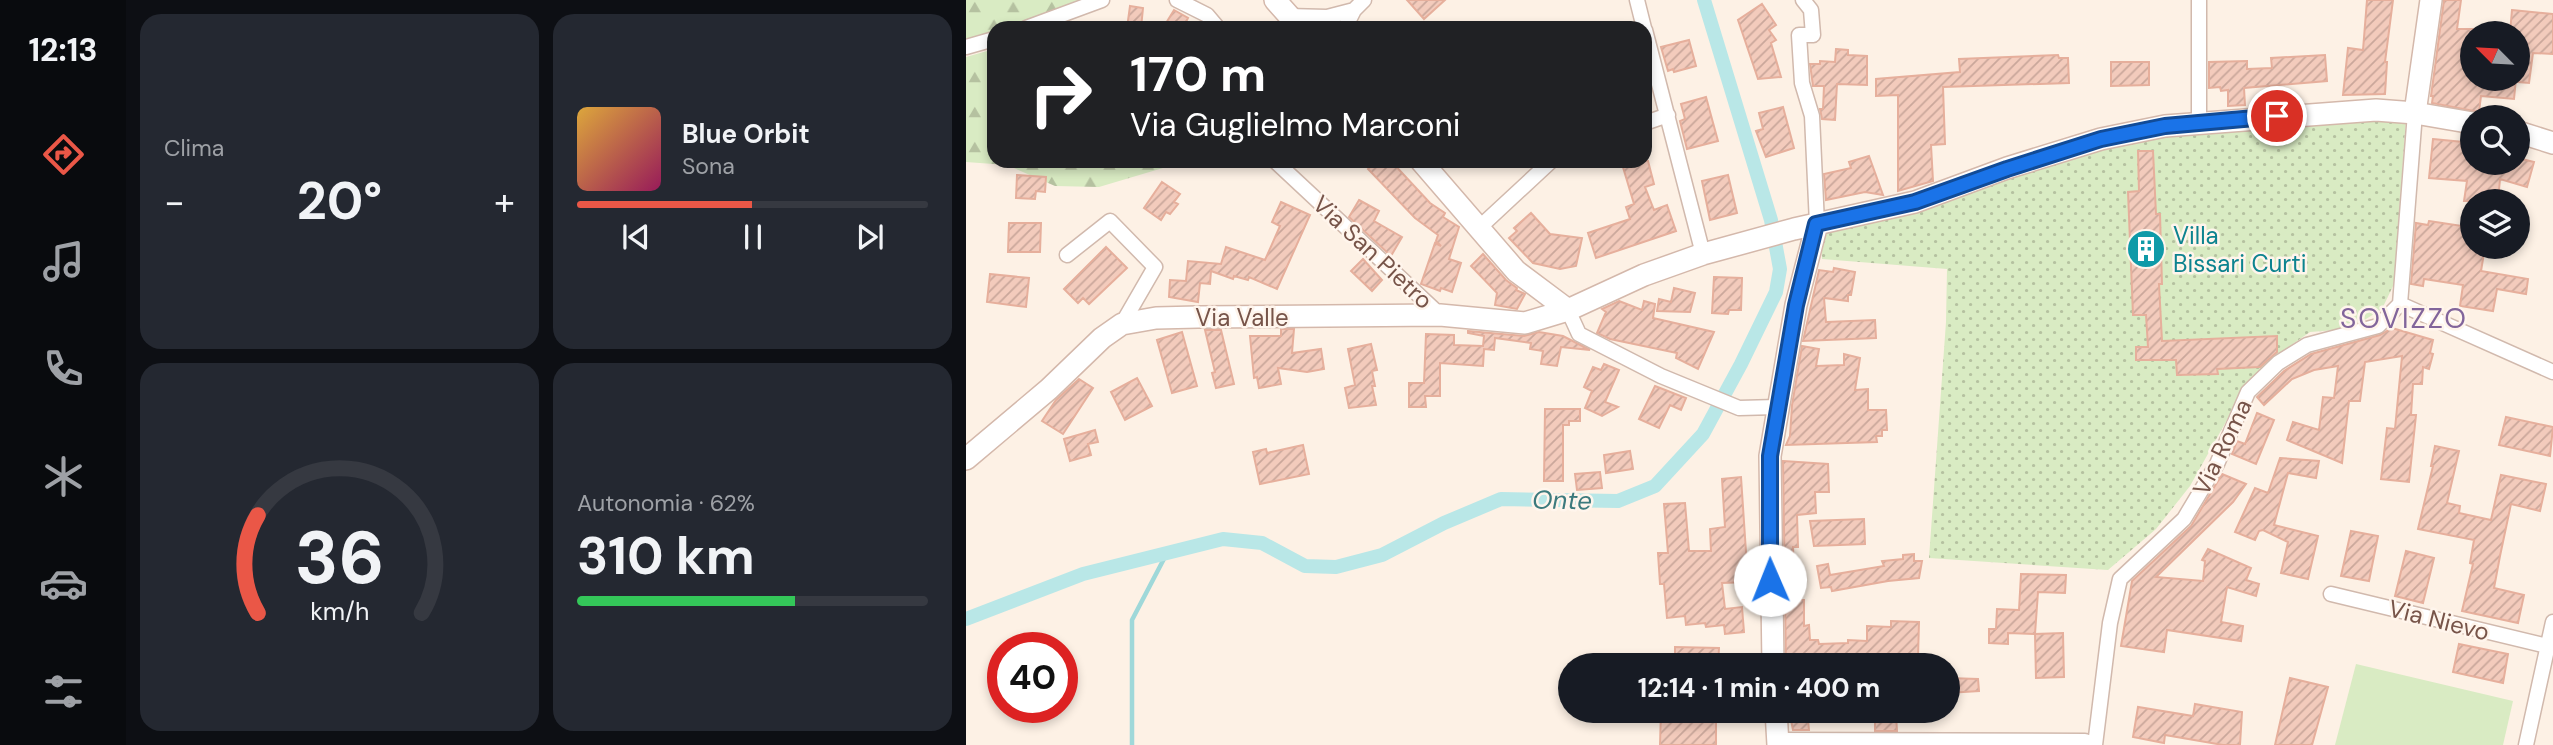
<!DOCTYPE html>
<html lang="it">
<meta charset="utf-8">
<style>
body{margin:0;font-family:"DM Sans",sans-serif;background:#242831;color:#f1f3f6;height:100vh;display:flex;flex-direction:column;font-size:26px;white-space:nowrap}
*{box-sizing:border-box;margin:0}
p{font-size:23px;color:#9ea1a6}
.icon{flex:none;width:38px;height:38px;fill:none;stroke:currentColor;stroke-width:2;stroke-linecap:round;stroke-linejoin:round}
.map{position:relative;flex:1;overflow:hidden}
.details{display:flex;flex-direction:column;gap:14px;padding:14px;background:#0d0f14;width:840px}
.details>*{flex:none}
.hud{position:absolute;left:21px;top:21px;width:665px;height:147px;border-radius:21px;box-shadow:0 4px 10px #0003;background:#202124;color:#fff;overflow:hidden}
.needle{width:46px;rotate:294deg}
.fabs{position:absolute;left:1494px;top:21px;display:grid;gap:14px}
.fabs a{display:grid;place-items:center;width:70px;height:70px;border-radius:50%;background:#171b24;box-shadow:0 4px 10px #0003;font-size:35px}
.speed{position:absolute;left:21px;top:632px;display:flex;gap:14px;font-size:35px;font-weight:700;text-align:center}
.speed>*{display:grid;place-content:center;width:91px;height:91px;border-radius:50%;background:#171b24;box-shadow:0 4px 10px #0003;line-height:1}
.speed .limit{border:10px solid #d22;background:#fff;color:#111}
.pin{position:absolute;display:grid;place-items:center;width:60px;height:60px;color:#fff;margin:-30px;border:4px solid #fff;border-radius:50%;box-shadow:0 2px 7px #0007}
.me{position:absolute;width:77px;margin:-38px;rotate:359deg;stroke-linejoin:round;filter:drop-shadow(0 0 5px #0008)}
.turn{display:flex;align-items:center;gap:24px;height:147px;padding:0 28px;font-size:32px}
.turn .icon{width:91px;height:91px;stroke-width:2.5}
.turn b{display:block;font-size:49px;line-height:60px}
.big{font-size:52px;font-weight:700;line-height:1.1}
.details .widget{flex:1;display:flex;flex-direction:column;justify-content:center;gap:10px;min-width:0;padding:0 24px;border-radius:21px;background:#242831}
.details .dial{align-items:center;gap:0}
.dial svg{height:182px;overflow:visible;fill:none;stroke:#363941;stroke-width:7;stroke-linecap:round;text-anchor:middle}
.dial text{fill:#f1f3f6;stroke:none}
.song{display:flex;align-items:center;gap:21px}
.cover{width:84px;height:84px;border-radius:10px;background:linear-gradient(135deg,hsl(40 70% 55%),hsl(330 70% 35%))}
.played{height:7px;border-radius:4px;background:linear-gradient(90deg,#ea5747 50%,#363941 50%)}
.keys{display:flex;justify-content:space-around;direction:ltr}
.heat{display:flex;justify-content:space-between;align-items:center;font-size:38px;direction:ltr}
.charge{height:10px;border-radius:5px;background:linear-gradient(90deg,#34c759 62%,#363941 0)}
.details .tiles{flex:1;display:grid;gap:14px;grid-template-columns:repeat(2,1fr)}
.trip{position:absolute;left:592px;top:653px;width:402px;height:70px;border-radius:35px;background:#171b24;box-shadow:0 4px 10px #0003;font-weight:700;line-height:70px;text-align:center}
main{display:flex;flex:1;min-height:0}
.dock{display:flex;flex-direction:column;width:126px;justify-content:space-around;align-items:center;background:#090b0e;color:#9ea1a6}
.dock .icon{width:49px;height:49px}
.dock .on{color:#ea5747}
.dock b{font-size:32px;color:#f1f3f6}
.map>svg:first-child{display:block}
</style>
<main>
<nav class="dock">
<b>12:13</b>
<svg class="icon on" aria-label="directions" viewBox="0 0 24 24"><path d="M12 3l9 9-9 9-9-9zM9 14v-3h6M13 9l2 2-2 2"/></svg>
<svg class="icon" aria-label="music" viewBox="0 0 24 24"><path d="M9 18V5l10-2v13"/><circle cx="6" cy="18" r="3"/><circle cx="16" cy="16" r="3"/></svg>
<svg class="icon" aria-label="phone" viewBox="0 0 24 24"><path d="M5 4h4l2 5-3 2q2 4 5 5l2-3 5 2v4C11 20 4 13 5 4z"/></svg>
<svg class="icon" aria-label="climate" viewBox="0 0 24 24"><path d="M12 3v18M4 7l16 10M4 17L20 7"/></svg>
<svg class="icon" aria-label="car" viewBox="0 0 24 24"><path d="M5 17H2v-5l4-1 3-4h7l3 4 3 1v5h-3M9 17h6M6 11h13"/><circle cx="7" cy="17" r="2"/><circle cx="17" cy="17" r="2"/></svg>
<svg class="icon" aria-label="filters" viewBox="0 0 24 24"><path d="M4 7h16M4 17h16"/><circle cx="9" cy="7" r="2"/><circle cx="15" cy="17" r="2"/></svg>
</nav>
<section class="details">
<div class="tiles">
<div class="widget"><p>Clima</p>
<div class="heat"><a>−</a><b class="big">20°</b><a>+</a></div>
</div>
<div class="widget">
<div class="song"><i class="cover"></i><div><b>Blue Orbit</b><p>Sona</p></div></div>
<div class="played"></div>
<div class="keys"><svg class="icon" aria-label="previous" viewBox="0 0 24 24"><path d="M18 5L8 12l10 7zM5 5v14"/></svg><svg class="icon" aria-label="pause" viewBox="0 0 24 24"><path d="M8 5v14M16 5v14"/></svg><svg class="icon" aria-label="next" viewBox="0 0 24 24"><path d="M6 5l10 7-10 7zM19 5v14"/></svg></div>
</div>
<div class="widget dial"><svg viewBox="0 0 100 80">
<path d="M14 69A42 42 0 1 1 86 69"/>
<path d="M14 69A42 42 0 0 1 14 26" stroke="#ea5747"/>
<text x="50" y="56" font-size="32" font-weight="700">36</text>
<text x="50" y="72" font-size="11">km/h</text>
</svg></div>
<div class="widget"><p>Autonomia · 62%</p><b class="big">310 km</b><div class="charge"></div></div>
</div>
</section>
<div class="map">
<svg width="1587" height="745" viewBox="0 0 1587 745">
<defs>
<pattern id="forest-firs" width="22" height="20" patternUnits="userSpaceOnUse" patternTransform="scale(1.75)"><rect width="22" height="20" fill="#d9ebc3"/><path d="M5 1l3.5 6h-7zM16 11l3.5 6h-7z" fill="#b5c1a0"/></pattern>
<pattern id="park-dots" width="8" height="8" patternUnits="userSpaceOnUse" patternTransform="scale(1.75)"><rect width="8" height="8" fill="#d9ebc3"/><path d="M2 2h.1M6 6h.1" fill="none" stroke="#b5c1a0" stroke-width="1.8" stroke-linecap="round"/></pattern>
<pattern id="building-hatch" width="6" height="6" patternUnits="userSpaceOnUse" patternTransform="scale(1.75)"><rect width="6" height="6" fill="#f3cbbc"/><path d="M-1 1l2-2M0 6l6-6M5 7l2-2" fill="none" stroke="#caa79b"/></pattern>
</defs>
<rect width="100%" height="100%" fill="#fdf1e5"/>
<!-- forest -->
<path fill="url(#forest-firs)" d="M0,0H126L55,28H28V37L10,43L0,38Z
M28,49V161H208L207,165L133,187L89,186L41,165L0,162V57Z"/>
<!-- park -->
<path fill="url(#park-dots)" d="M1440,118L1428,284L1416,309L1384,329L1344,332L1311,355L1280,386L1224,486L1190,529L1142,570L963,558L980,322L981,269L856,259L855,232L1150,143L1198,134Z"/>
<!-- pitch -->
<path fill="#d9ebc3" d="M1390,664L1547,701L1537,745H1369Z"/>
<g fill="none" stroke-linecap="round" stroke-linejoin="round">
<!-- stream -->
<path stroke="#9fd8d9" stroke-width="4.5" d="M166,745V620L201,553"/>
<!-- canal -->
<path stroke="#b9e7e7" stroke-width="14" d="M0,619L117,574L257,539L296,543L339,566L370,567L416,555L478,523L535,499L652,501L689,486L737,434L775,364L810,292L814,269L805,220L738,0"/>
</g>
<!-- building -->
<path fill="url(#building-hatch)" stroke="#e6af9c" stroke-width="2" d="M441,0H479L458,19Z
M1401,0H1427L1419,62H1421L1419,94L1377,95L1382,48L1397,50Z
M1478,0H1495L1491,29H1507V79H1550L1548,99L1515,96L1513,112L1466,103L1467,96H1465Z
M796,4L810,25L803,30L810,40L805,43L815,77L792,79L772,20Z
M164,6L177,8L175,28H161Z
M208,10L222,18L217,28H197Z
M1546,10L1587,14V54L1567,53L1563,83L1552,82V33H1544Z
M723,40L730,66L708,72L707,69L702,71L695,47Z
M870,49L882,50V55L901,56V85L871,84L869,120L856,119L854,109H857L858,86H847L844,64H854V61L869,62Z
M1092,55L1093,58H1102L1103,83L977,87L979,144L965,145L967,181L932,191V95L910,96V79L994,72L993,59Z
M1359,55L1361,81L1278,88L1279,105L1262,106V90L1255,91L1254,87L1243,88V62L1281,61V69L1306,68L1305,58Z
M1145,62H1183V85L1145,86Z
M740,97L752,141L721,149L714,121L719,119L715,104Z
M817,107L828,148L800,157L790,131L797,129L793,113Z
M1467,139L1507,143V163H1552V158L1568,162L1561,187L1534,179L1532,201H1498L1501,181L1463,178Z
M1172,151H1187L1190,214H1194L1196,284H1193L1196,341L1311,336V352L1294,367L1251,369L1252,374L1211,375L1210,360H1170V347H1182L1180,315H1167L1162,192L1173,191Z
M903,156L917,195L899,192L860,200L858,174L885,168L883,162Z
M410,161H425L464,203L479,213L477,217L493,227L483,259L495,263L486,292L475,288L474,291L455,284L469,243L475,246L470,241L472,235L449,218L402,169Z
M666,161H682L688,184L679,187L688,210L701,205L710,231L630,258L622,233L664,219L660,207L668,204L656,164Z
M51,175L80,177L79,192L70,191L69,199L50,198Z
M762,175L771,213L744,220L736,181Z
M196,182L214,194L208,202L212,204L204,214L200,212L195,220L178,208Z
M393,200L413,211L408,221L436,237L425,256L383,217Z
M315,202L344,215L311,289L283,277L282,280L268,276L267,279L245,271L244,284L234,283L232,302L203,297L204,280L220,281L222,261L255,264L260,247L299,260L314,226L306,222Z
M565,213L584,234L616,238L610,266L594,269L567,263L543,238L551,231L548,228Z
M1463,221L1503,227L1502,235L1507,236V247H1519L1515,271L1562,279L1560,294L1531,289L1527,311L1494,306L1497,285L1458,279L1457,286L1445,284L1450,223L1462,225Z
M43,223H75L74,252H42Z
M140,247L161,268L123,304L117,298L112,303L98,289Z
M517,254L540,280L551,288L550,290L559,294L551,309L529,305L531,293L505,266Z
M397,259L416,280L406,291L385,271Z
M868,268L889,272L885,295H882V301L858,298L860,322L909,320L910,338L837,341L853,270L867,272Z
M24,274L63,278L60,307L21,302Z
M748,277L776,278L775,310H763L762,314L746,313Z
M708,288L729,293L724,312L691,311L693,299L705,302Z
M653,301L676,310L678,301L689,304L687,318L748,332L732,369L710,358L711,353L644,339L631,333L640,312L636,309Z
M1426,328L1467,340L1464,353L1467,354L1463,369L1457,367L1456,384H1447L1445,415H1450L1443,482L1415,479L1421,428L1429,429L1436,356L1399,362L1394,401H1383L1376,463L1321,440L1327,422L1353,430L1357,397L1368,398L1372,366L1348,370L1326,379L1298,405L1291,397L1318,371L1345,354L1414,335Z
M315,329H328L326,353L355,349L358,369L341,372L312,368L315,384L293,388L291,377L288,378L284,336H315Z
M239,330H255L268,384L250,388L246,373L249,372Z
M502,331L558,336L573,332L597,336L624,350L595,347L591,366L575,364L577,351L564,349L565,343L529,338L528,350L518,349L517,366L474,363V396H459L460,407H443V383H458L460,334L488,335V345L517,346L518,336L502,333Z
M216,332L231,386L206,393L191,340Z
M405,344L411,370L406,371L409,386H406L410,405L383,408L379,388L389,385L382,349Z
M836,346L853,349L850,366L878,365V354L894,358L889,390L902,389V410H920L921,430H916V436H910L911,442L820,445L824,436L826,405Z
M638,364L653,370L639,402L652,407L636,416L619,408L626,391L618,387L627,367L635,370Z
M171,378L186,406L159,420L145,392Z
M113,379L127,388L97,434L76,421L90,400Z
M689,386L720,398L715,410L704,405L693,428L673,419Z
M579,409H614V421H603V425H597V481H578Z
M1291,413L1308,420L1290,464L1266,454L1271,441L1279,444Z
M1540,417L1587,427L1584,456L1533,445Z
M129,430L132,442L122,444L125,455L104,461L98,439Z
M337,445L343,474L294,484L287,452L300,449L301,453Z
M1469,446L1493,451L1481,503L1494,506L1493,513L1525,520L1535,475L1580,484L1574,511L1545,504L1534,556L1528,588L1558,595L1552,623L1496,611L1507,564L1504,563L1508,540L1452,529L1467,466H1465Z
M664,451L667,469L640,473L638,455Z
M1314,458L1353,461L1350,478L1322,473L1308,525L1352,536L1342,579L1315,573L1322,542L1297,530L1293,531L1289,540L1269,532L1289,488L1302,493Z
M817,461L862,464L863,492H849L850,513L831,515L832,547H827L828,570L833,569L834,600H838V626L843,625L844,640H852L853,644L882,643V640L901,641V626L925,627V621L953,622L952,658L906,656V665H820Z
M634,472L636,488L611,490L609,474Z
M1256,474L1280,484L1267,502L1190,577L1237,581L1239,561L1236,560L1242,549L1285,568L1280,580L1293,584L1290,596L1261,587L1255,622L1277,626L1275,641L1201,630L1198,652L1155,646L1166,581L1225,526Z
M775,477L782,582L756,583L759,609L776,607L778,632L759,634L758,625L740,627L739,623L720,625L719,616L701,618L698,584H694L692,553H702L698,504L719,503L723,551H745L744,529L759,527L756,479Z
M898,519L899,544L848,546L844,521Z
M1385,531L1412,536L1403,581L1375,576Z
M1440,551L1468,558L1457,603L1429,596Z
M948,554V561H956L953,578L922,581L866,591L865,587L855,588L851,566L862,564L864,575L918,566L916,561L937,559V555Z
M1055,574L1100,575L1099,593L1072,592L1069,634L1042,633V644L1023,643V629H1030L1031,609L1053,610Z
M1097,633L1098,677L1070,678L1069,634Z
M1493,644L1542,654L1537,683L1487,672Z
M709,647L753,648L752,665H709Z
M982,678L1012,679L1013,691L982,693Z
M1324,678L1362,687L1346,745H1309Z
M1229,704L1276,712L1274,745H1257L1199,735L1198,743L1167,737L1172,707L1227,716Z
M695,710H750V745H694Z
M823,710H841L843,730H827Z
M930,715L931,731H909V716Z"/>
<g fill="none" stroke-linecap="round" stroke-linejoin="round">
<defs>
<path id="street" d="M211,0L241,15L252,28
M671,0L678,28
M837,0L845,10L847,35H833L836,83L846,116L851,224
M322,16L361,17L388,10
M60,28L136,0
M379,28L388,10L398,0
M679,30L737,254
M0,47L28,39
M679,123L702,115
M1233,123V0
M309,161L474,315
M514,227L585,161
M101,255L144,221L189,267L156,324
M1434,304L1587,372
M602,310L613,334L695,376L773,408L811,407
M1365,594L1581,646
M812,740L1119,741L1129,745
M1129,745L1144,623L1154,579L1218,519L1251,464L1282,392L1312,363L1341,345L1412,326L1434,304L1449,113
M1560,745L1587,622"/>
<path id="secondary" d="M309,0L334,28
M1449,113L1465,0
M1552,132L1587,143
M455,161L550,271L602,310
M0,459L83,389L136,338L156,324L190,318L232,317L474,315L559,323L602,310L678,275L737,254L828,229L949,202L1041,168L1135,139L1199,126L1410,110L1449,113L1507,123
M807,665L804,456L830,305L851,224
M810,710L812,745"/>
</defs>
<!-- street casing -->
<use href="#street" stroke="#d1b9ad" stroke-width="17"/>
<!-- secondary casing -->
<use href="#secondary" stroke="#d4b8ab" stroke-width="24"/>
<!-- street -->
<use href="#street" stroke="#fff" stroke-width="14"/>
<!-- secondary -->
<use href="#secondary" stroke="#fff" stroke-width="21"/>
</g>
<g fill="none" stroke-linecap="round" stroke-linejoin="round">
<defs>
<path id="route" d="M804,580V456L830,305L850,224L949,202L1041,169L1135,139L1199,126L1311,116"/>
</defs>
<!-- route casing -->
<use href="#route" stroke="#114b97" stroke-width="18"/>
<!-- route -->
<use href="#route" stroke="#1a73e8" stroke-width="12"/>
</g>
<!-- icons -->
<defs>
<symbol id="building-disc" viewBox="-11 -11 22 22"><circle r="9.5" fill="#0f9aa8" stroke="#fff5ec"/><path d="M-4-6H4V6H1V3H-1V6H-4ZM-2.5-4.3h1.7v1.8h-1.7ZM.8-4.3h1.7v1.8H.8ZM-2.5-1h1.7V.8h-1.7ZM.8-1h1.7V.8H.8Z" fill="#fff"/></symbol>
</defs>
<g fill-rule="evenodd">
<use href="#building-disc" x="1158" y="227" width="44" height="44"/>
</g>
<g text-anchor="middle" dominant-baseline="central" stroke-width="5" stroke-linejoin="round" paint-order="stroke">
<!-- culture labels -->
<g font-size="24" fill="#0d838f" stroke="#fff5ec" text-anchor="start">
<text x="1207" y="235">Villa<tspan x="1207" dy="28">Bissari Curti</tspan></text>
</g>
<!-- street labels -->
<g font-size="24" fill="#775449" stroke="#fff5ec">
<text transform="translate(407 252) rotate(43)">Via San Pietro</text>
<text x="276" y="317">Via Valle</text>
<text transform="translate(1256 447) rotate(-64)">Via Roma</text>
<text transform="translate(1473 620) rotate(14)">Via Nievo</text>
</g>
<!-- water labels -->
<g font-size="26" font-style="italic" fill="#3c7a7d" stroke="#fff5ec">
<text transform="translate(596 500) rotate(1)">Onte</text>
</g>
<!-- quarter labels -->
<g font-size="28" letter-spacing="2" fill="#82659b" stroke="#fff5ec">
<text x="1438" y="318">SOVIZZO</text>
</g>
</g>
</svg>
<div class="fabs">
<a><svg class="needle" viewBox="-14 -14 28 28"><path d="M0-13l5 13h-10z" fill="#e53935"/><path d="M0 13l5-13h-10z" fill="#9ea1a6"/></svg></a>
<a><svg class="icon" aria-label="search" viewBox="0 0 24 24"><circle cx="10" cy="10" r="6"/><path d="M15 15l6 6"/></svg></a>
<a><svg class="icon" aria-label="layers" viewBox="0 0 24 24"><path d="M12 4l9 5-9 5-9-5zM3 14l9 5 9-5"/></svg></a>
</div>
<div class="speed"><div class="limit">40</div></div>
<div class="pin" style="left:1311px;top:116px;background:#d93025"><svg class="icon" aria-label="arrive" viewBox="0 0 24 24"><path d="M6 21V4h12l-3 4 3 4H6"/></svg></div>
<svg class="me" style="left:804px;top:580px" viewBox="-20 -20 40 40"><circle r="19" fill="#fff"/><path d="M0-13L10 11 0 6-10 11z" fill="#1a73e8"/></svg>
<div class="trip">12:14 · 1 min · 400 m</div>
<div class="hud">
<div class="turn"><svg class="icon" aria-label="right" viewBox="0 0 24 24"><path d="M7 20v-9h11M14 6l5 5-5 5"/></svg><div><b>170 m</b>Via Guglielmo Marconi</div></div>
</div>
</div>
</main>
